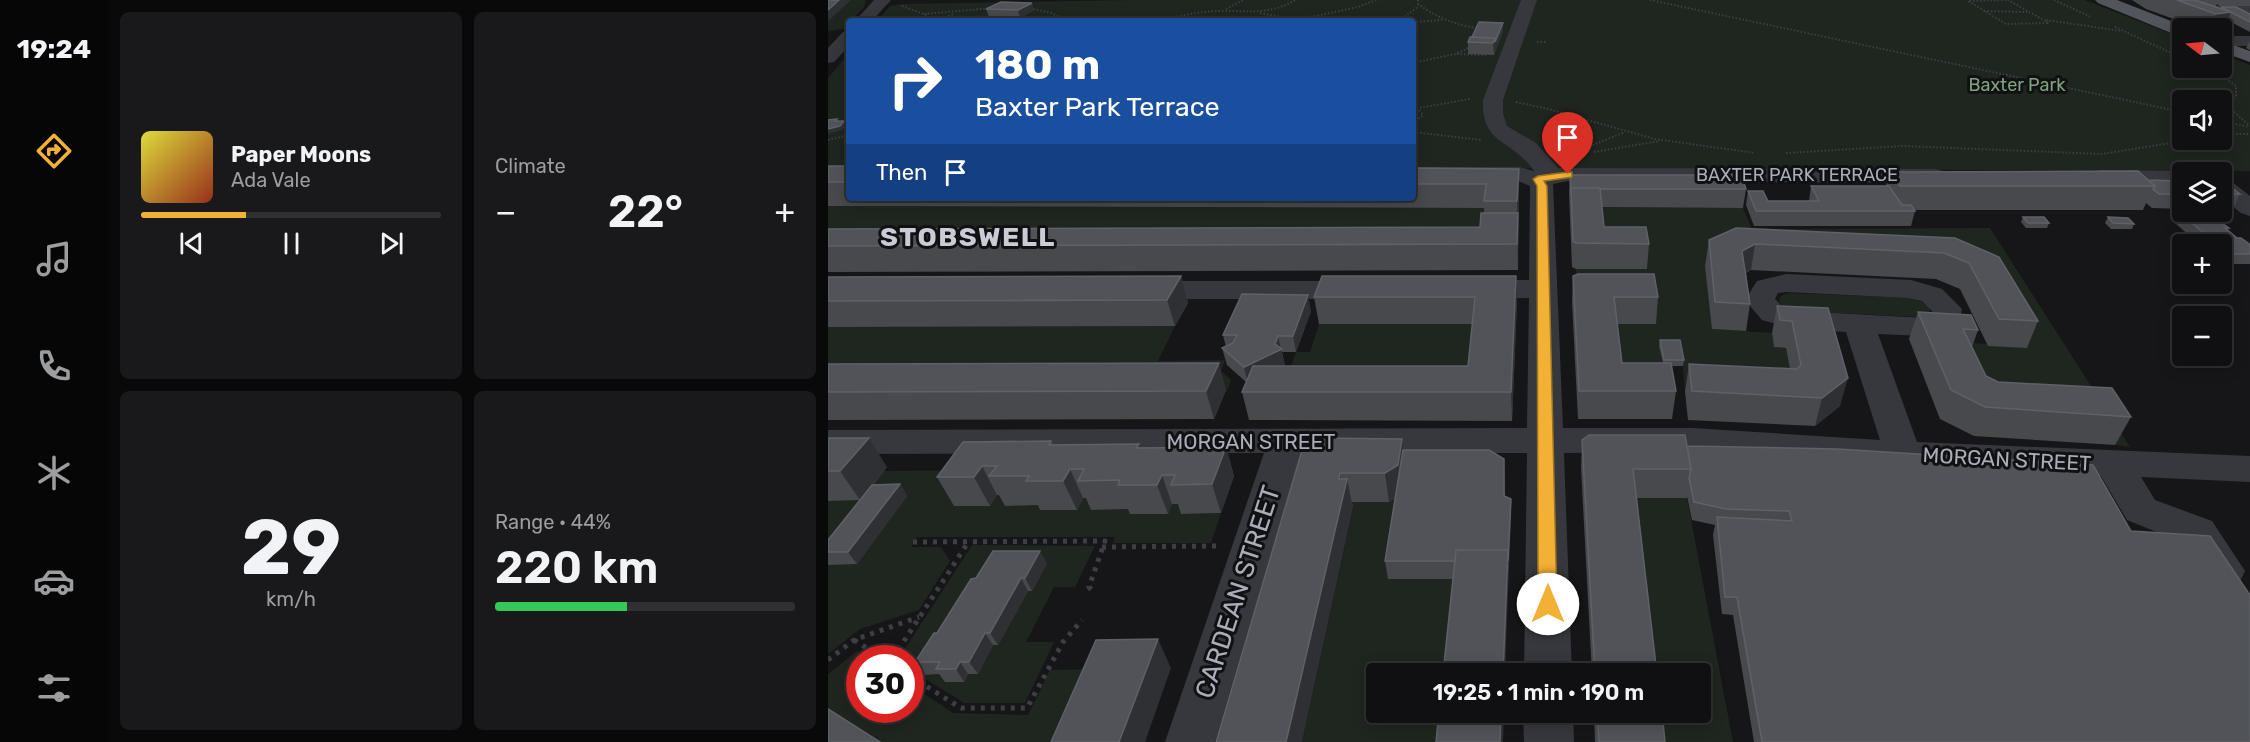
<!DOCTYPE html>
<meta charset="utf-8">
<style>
body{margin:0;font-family:Rubik,sans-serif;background:#19191b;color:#f1f3f6;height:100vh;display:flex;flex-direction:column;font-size:22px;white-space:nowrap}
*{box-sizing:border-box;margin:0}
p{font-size:20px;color:#9c9d9f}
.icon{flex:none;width:33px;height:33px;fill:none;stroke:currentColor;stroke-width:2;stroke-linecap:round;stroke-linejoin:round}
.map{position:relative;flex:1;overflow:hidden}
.details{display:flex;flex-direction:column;gap:12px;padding:12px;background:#09090a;width:720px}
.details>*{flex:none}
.guide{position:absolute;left:18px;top:18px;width:570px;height:183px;border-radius:6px;box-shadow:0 3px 15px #0003,0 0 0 2px #303032;background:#1a4fa0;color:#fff;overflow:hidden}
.needle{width:39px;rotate:286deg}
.buttons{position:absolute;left:1344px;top:18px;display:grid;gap:12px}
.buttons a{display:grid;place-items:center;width:60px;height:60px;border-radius:6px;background:#101012;box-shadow:0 3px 15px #0003,0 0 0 2px #303032;font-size:30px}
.speed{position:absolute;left:18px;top:645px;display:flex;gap:12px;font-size:30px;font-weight:700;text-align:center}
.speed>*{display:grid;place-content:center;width:78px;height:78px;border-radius:50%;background:#101012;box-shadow:0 3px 15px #0003,0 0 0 2px #303032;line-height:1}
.speed .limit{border:9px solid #d22;background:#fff;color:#111}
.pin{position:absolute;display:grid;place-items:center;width:51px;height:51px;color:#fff;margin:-62px -26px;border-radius:50% 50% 50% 0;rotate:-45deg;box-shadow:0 0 6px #0007}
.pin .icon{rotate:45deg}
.me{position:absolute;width:66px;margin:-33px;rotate:0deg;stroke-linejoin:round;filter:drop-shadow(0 0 4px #0008)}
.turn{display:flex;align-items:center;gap:21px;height:126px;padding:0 30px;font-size:27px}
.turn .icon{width:78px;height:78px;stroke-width:2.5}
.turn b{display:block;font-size:42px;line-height:51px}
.then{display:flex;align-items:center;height:57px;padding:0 30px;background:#0003;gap:12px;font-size:22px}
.big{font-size:45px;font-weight:600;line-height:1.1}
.details .tile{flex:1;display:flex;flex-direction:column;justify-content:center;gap:9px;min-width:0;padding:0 21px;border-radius:9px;background:#19191b}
.details .dial{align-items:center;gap:0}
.dial b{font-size:78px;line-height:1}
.song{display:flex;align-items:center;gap:18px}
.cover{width:72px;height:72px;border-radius:9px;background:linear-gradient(135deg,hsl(60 70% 55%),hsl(10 70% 35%))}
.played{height:6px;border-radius:3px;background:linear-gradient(90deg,#f2b134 35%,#303032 35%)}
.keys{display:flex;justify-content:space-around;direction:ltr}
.heat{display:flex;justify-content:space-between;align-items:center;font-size:33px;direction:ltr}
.charge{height:9px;border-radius:4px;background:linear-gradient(90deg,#34c759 44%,#303032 0)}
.details .tiles{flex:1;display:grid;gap:12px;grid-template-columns:repeat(2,1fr)}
.trip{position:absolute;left:538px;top:663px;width:345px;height:60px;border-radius:6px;background:#101012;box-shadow:0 3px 15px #0003,0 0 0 2px #303032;font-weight:600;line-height:60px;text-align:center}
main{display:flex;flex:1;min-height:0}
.tabs{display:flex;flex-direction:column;width:108px;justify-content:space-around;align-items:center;background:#060607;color:#9c9d9f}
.tabs .icon{width:42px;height:42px}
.tabs .on{color:#f2b134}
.tabs b{font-size:27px;color:#f1f3f6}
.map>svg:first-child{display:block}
</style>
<main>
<nav class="tabs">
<b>19:24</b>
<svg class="icon on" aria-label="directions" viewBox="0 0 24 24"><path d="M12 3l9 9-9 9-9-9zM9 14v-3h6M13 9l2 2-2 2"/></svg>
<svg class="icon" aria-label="music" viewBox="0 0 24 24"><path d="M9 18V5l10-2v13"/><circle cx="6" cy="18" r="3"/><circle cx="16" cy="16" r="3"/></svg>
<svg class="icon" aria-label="phone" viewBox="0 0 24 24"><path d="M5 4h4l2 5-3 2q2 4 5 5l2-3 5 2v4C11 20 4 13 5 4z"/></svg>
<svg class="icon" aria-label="climate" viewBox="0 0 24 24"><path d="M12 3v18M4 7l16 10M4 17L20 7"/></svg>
<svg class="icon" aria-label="car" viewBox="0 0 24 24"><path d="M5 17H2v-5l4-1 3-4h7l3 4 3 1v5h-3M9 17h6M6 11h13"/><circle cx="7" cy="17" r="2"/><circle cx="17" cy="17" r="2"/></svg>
<svg class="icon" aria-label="filters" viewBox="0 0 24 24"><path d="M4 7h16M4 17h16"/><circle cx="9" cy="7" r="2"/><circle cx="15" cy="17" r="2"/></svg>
</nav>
<section class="details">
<div class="tiles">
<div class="tile">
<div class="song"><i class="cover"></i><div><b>Paper Moons</b><p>Ada Vale</p></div></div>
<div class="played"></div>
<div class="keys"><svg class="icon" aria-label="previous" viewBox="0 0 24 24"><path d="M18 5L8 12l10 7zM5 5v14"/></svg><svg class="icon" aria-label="pause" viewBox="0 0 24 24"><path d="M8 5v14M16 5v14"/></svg><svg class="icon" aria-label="next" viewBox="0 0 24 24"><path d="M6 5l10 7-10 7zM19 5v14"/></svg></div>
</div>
<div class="tile"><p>Climate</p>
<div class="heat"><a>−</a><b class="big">22°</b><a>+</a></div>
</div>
<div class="tile dial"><b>29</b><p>km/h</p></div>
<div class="tile"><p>Range · 44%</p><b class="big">220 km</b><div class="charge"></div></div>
</div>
</section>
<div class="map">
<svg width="1422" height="742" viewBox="0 0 1422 742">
<rect width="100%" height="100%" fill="#161618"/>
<!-- green -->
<path fill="#1e261f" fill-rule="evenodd" d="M0,0H38L36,7L15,29L0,31Z
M304,0H1257L1354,38V68H1394V54L1422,65V171L585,168V21H49L62,6L74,4ZM1354,100H1394V140H1354Z
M21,53V167H0V78Z
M0,206L659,208L655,227L0,254Z
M771,207L915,208L924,229L1162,228L1302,447L1287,445L1270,417L1158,410L1133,342L1198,347L1162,283L904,253L884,329L944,333L946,347L958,348L967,393L962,397L857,392L855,366L832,346L840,391H792L784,324H827L749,300L748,269H818L775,252Z
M960,293L1085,298L1097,303L1102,308L1101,314L1092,317L964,311L955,307L951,301L953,296Z
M491,324H649L642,394L462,369L468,352H482Z
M347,326L330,361L397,360L393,371L403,380L399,391H0V327Z
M150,470L127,506H162L169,495H184L215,505L213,510H248L255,498H269L263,510L304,509L302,514H340L344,504H357L354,514L393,513L383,543H285L287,537H89L83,547H113L122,561L91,610L32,629L0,654V500L55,471Z
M573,494L560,579H630L621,673L549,674V712L617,713L615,742H474L525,509L517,502Z
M802,498H859L905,742H829L826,713L873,712V674L822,673Z
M144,545L267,546L247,587H226L198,642H226L197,703H136L83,670L82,658H71Z
M29,651L41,658H32V710H82L83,685L125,713L200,715L222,670L283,669L253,742H31L0,721V674Z"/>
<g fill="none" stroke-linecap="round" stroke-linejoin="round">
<!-- path-far1 -->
<path stroke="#3d3f44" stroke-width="2" stroke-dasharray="1.5 2" stroke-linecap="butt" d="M590,0V4C608,17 627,25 649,28L648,31
M822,0L1354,112
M1178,0L1140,1L1178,24L1221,23L1180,0
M1226,0L1263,17
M74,6L98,15L100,21
M202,8L223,13L240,21
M398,9L415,0
M1156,11L1199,12
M432,13L469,20
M96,14L164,8
M469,20L530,7L548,0
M1218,20L1293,31
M107,21L126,14
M332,21C350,16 369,12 388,11C416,10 442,16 467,0
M571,21L591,6
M585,22L614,20
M1287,27L1354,58
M709,42H718
M629,54L658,55
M585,63L627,54L639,49L642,43
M1376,68L1393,75L1408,86V96L1402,101L1405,111L1422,126
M688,102L720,109L827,139L927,153
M585,109L642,99
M1394,121L1421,127
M585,123L595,115L590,109
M585,132L653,140
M1394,134H1422
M0,140L21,135
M766,152L832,141
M745,153L797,132
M958,153L1075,146L1274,154L1361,140"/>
<!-- path -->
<path stroke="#3d3f44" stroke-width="5" stroke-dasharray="4 6" stroke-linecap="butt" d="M85,542L277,541L261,587L267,594
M274,547L391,546
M26,640L55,658
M65,658L141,541
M0,660L26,640L91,617
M82,676L133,708H199L235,642L254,620"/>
<!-- minor -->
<path fill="#37383d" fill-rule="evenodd" d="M46,0H63L44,21H27Z
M693,0H709L675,100V113L679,126L708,143L730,168L1107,169L1115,171L1119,176L1115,181L1107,183L740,181L725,184L735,428H864L1052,440L1018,332L967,329L934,320L917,300L929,281L958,274L1083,280L1114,289L1134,309L1131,322L1127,329L1097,336L1050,334L1089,442L1422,456V482L1313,477L1327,500L1384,521L1417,571L1411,583L1396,588L1381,583L1356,543L1299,520L1273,476L1075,467L864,452L736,453L744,674H696L699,453H473L387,742H337L436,453L0,454V430L699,428L701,298H642L632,295L627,289L632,283L642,280H701L702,186L690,181H585V167H691L706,171C685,139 653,146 655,100ZM958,292L1081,298L1094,301L1104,311L1102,316L1097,318L968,311L956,308L947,299L950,293Z
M1387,6H1422V16L1381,14L1379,11Z
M21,31V46L6,62L0,63V48L15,32Z
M1394,36H1422V46H1394Z
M1272,170L1354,171L1361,172H1354V185L1272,184L1264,182L1260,177L1264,172Z
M1394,179L1403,181L1422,196V216L1413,213L1394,198Z
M312,281H534L544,284L549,290L544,296L534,299H312L302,296L297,290L302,284Z
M695,712H745L746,742H696Z"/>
<!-- major -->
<path fill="#53555c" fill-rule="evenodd" d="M1267,0H1289L1361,28H1354V36L1348,35L1270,3Z
M1394,41L1422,51V62L1394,52Z"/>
</g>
<!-- wall -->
<path fill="#47494d" d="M1304,0H1422V6H1391L1389,4L1388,6H1383L1392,9L1393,7L1422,14V32L1399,20L1395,30L1394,28H1371L1318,9Z
M158,9L206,10L192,18L161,17Z
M675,23V31L666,55L640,54V42L644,37Z
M1422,41V50L1418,48Z
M0,166H21V198H585V168L691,169L690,270L0,272V229L652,227L656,213V208L0,206Z
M1062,172L1320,180L1354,181V209L1324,208L1318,203L1315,210H1086L1087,211L1083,226H926L918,205L920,191L940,201H981L983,186H1058Z
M742,175L918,189L915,208L774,207L776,227L821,244L819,269H748L744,267L741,193Z
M1394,181L1412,194L1405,209H1394Z
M1352,213L1401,228L1400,230L1409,238L1422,245V264H1394V244H1371L1347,223Z
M1195,217L1221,223L1219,228H1198L1193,222Z
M1280,217L1306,224L1304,229H1283L1277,223Z
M1127,238L1210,321L1199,348L1160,346L1132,289L1108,279L923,270L918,273L922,304L918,331L884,329L877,266L881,240Z
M353,276L360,303L347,326L0,327V277Z
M494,276L689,302L684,421L421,420L414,392L418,382L399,365L394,348L398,347L395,335L483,311L468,352H454L457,366H640L645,324H491L486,297Z
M745,276L830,297L828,324H789L794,363H835L831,346L832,340L856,360L855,366H843L848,391L844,419H750L744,302Z
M949,306L1000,308L1012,406L987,426L860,420L857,392L861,364L962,369L958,348L946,347L944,333Z
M1090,312L1150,330L1144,347L1158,376L1170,382L1303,417L1287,445L1146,436L1112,419L1081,339Z
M0,364L398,390L386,419L0,420Z
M0,438L59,467L45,485L72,484L79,496L29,564L0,565V540L32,500L0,501Z
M754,440L859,446L1422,742H926L905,615L894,614L885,535L887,525L864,520L859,496V498H809L829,674H764L753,468Z
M223,441L225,444L312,448L398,447L406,476L393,513L353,514L350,504H344L340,514H302L300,509L263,510L258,498H255L249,510H212L210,505L177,506L171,495H169L162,506H126L109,477Z
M475,447L575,450L676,459L677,496L683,499V517L625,579H560L557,561L567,498L561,502H524L525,508Z
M219,563L204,591H200L170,645H165L150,674H140L136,682H117L111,674L96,675L87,662L109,633L148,578Z
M766,712H834L837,742H767Z"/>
<!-- shaded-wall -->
<path fill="#2f3033" d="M11,0H23L0,21V10Z
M204,3L206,10L192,18L190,10Z
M1403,12L1395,30L1394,31V28H1382L1388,14Z
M675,23V31L666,55L665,43Z
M16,121L18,125L14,130L0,134V129Z
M691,169V192L690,270L689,201Z
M927,244L923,270L910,276L914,251Z
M353,276L360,303L347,326L339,300Z
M688,276L689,302L684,421L683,392Z
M480,295L483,311L468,352L465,336Z
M450,336L457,366L420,384L416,367L447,344Z
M391,363L398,390L386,419L378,391Z
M1020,378L1012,406L987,426L994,398Z
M41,438L59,467L32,500L12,471Z
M574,439L578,467L573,494L561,502L557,473Z
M398,447L406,476L393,513L384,484Z
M154,466L169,495L162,506L146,477Z
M242,469L255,498L249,510L235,481Z
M512,473L516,495L519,479L525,508L474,742H458Z
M334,475L344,504L340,514L329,485Z
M72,484L79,496L29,564L20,552Z
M683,499V517L677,674H675Z
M212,551L219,563L204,591L197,578Z
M193,578L200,591L170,645L162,633Z
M157,633L165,645L150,674L141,662Z
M330,639L343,668L317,742H291Z
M132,662L140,674L136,682L128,669Z
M673,712H676L675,742H672Z"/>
<!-- building -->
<path fill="#525359" stroke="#5f6168" stroke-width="1.5" d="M0,0H11L0,10Z
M1349,0H1367L1403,12L1388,14Z
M173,2L204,3L190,10L158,9Z
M1393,7H1408L1422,14V22Z
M651,22L675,23L667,42V38L644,37Z
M642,37L667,38L665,43L640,42Z
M9,119L7,121H16L12,126L0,129V120Z
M0,166H21V182H0Z
M585,168L691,169L689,201H656L658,184H585Z
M1310,171L1327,186H1072L1062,172Z
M742,175H913L918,189H772V188H743V193Z
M1320,180L1354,181V194H1331L1325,189L1327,186Z
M1394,181H1395L1412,194H1394Z
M983,186H1061L1074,205H1083L1087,211H928L920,191H935L940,201H991Z
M743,188H772L776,227H818L821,244L748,243L745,241Z
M653,213H690L689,244L0,246V229L652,227Z
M1352,213H1379L1401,228H1397L1409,238H1413L1420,243L1422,245V254H1400L1394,248V244H1389Z
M1195,217H1216L1221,223H1200Z
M1280,217L1300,218L1306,224L1285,223Z
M908,228L1127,238L1171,257L1210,321L1171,319L1141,263L1116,253L927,244L914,251L922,304L887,302L881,240Z
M750,274H826L830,297H786L794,363H843L848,391H751L745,276Z
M353,276L339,300L0,301V277Z
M494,276H688L683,392H414L425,366H640L647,297H486Z
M414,294L480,295L465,336H450L447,344L454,349L416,367L394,348L405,343L409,335H395Z
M949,306L1000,308L1020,378L994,398L864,391L861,364L969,369L973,365L964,321L952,320Z
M1090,312L1143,315L1150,330L1135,329L1158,376L1170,382L1284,388L1303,417L1157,407L1123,390Z
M832,340H852L856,360H836Z
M391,363L378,391L0,392V364Z
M761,435H857L863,469H805L829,674H767L754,440Z
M0,438H41L12,471H0Z
M491,438L574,439L570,465L557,473H512L511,479H519L458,742H388L475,447Z
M223,441L221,445L311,444L308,448L398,447L384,484L343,485L347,475H334L329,485H290L292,480L250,481L256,469H242L235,481H198L201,476H161L169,466H154L146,477H109L135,442Z
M859,446L1009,449L1265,465L1303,531L1382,536L1422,595V742H934L909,597H897L889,517L964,521L961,511L898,509L866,502L861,478L863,469Z
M575,450H661L676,459V496L683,499L680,561V550H628L627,561H557Z
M72,484L20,552H0V540L44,485Z
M628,550H680L675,674H615Z
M165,551H212L197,578H193L162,633H157L141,662H132L128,669H108L112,662H87L106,633H109L143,579L148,578Z
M330,639L291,742H223L268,640Z
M0,709L52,742H0Z
M611,712H673L672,742H608Z
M769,712H834L837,742H771Z"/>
<!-- route -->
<path fill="#f2b134" stroke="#9d7322" stroke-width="1.5" d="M740,172H744V177L716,181L719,186L729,604L726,609L720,611L713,609L710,604L709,186L705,179L710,176Z"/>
<g text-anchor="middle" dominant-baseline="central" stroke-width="6" stroke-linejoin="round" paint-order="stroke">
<!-- far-park labels -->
<g font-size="18" fill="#7fa381" stroke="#111113">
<text x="1189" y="85">Baxter Park</text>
</g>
<!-- far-street labels -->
<g font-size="18" fill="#a8adb8" stroke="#111113">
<text x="969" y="175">BAXTER PARK TERRACE</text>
</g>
<!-- street labels -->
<g font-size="21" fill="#a8adb8" stroke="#111113">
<text x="423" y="441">MORGAN STREET</text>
<text transform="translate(1179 459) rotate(3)">MORGAN STREET</text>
</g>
<!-- near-street labels -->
<g font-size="26" fill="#a8adb8" stroke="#111113">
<text transform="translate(410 592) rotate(-72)">CARDEAN STREET</text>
</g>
<!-- district labels -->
<g font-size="27" font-weight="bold" letter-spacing="1.5" fill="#c9ccd4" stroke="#111113">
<text x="140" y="237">STOBSWELL</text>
</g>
</g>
</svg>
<div class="buttons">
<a><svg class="needle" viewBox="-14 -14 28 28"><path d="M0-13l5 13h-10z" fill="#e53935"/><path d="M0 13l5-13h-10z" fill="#9c9d9f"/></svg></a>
<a><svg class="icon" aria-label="sound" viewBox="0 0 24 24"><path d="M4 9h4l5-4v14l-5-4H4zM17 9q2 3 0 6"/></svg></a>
<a><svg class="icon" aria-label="layers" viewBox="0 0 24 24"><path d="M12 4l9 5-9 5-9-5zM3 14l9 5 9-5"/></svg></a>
<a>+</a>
<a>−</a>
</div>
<div class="speed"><div class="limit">30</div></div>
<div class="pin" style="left:740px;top:174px;background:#d93025"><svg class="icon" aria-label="arrive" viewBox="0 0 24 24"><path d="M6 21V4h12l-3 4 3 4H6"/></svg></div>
<svg class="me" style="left:720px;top:604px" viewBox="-20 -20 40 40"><circle r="19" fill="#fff"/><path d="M0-13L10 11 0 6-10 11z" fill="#f2b134"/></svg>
<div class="trip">19:25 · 1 min · 190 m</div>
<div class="guide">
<div class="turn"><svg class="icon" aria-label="right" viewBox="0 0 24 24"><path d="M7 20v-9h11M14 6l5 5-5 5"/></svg><div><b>180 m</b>Baxter Park Terrace</div></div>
<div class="then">Then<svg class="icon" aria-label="arrive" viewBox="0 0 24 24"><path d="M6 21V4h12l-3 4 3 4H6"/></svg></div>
</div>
</div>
</main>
